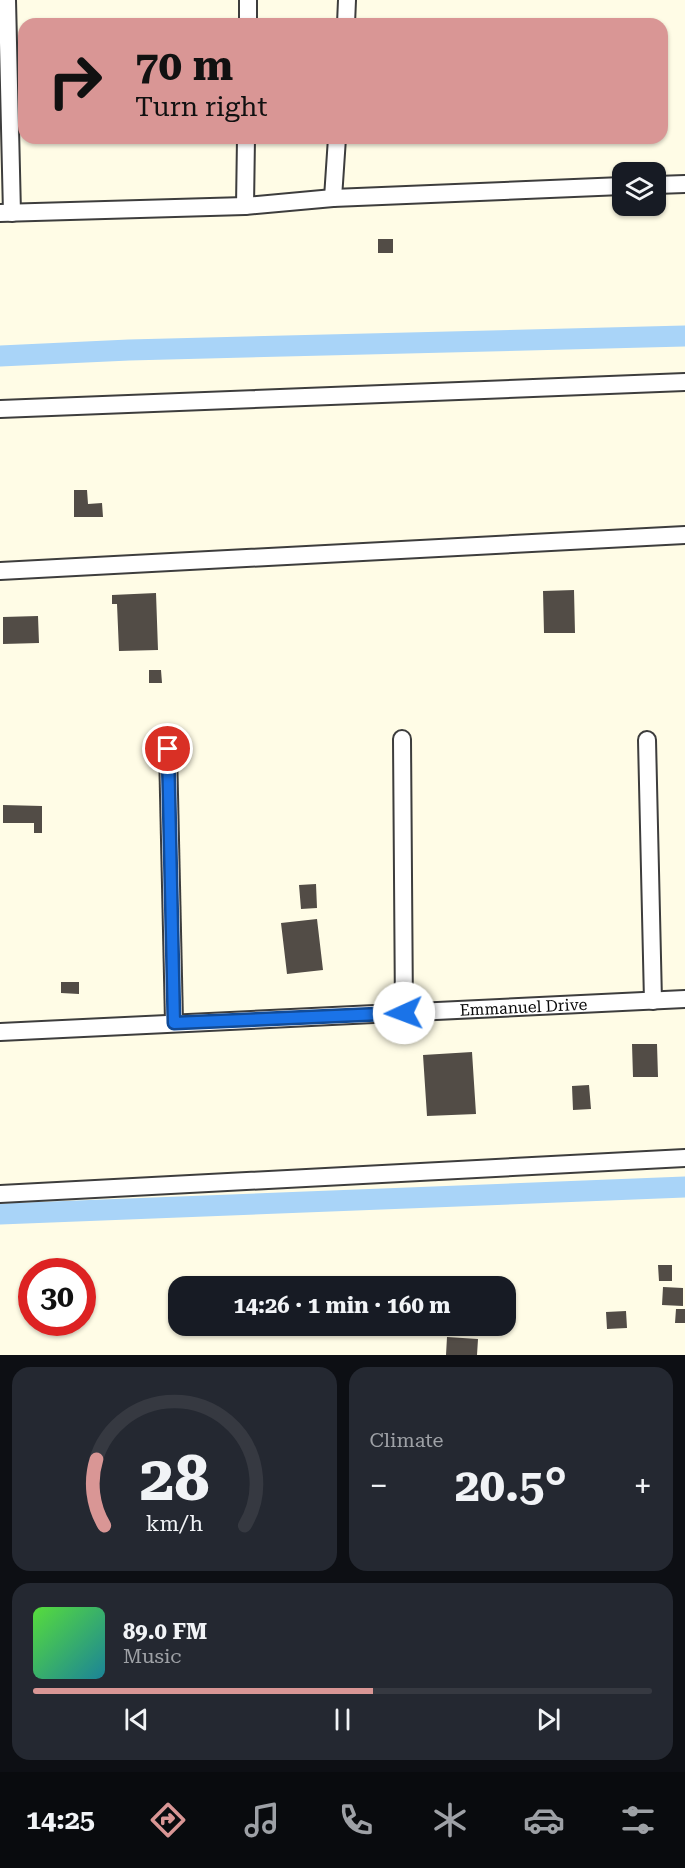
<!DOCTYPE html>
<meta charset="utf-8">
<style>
body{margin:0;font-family:"Roboto Serif",serif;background:#242831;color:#f1f3f6;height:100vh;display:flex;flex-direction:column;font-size:22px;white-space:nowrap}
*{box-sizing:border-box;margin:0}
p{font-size:20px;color:#9ea1a6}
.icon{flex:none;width:33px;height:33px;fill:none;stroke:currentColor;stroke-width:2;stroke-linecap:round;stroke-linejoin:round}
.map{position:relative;height:1355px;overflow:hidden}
.sheet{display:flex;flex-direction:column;gap:12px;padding:12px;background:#0d0f14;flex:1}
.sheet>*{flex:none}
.banner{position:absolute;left:18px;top:18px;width:650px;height:126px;border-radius:18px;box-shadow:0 2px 4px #0004;background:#d99695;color:#111;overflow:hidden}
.tools{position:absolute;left:612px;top:162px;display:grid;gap:12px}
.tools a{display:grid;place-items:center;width:54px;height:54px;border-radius:12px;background:#171b24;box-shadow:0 2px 4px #0004;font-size:30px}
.speed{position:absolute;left:18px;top:1258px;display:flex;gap:12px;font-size:30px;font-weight:700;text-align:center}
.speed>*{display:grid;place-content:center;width:78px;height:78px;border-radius:50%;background:#171b24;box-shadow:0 2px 4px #0004;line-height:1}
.speed .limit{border:9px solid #d22;background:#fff;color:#111}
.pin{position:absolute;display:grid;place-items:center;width:51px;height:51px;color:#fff;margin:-26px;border:3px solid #fff;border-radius:50%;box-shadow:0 2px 6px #0007}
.me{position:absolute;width:66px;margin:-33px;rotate:268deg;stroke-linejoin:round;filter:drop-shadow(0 0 4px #0008)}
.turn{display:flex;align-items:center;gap:21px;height:126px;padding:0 18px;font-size:27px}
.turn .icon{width:78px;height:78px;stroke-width:2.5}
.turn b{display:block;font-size:42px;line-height:51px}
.big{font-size:45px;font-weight:700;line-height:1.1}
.sheet .card{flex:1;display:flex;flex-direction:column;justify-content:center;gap:9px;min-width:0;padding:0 21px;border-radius:18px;background:#242831}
.sheet .dial{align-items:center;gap:0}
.dial svg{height:156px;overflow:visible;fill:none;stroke:#363941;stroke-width:7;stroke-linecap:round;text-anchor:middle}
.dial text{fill:#f1f3f6;stroke:none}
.song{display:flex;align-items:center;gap:18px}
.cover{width:72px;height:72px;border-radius:9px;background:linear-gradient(135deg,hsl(110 70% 55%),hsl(190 70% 35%))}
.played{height:6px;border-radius:3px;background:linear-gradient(90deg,#d99695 55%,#363941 55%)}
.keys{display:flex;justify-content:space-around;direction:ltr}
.heat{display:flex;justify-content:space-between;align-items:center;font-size:33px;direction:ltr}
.sheet .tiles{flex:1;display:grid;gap:12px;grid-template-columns:1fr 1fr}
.card:last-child{grid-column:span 2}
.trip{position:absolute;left:168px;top:1276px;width:348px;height:60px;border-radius:18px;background:#171b24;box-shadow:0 2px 4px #0004;font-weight:700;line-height:60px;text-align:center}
.tab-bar{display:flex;height:96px;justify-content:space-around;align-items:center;background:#090b0e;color:#9ea1a6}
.tab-bar .icon{width:42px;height:42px}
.tab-bar .selected{color:#d99695}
.tab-bar b{font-size:27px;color:#f1f3f6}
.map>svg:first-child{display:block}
</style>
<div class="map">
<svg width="685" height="1355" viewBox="0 0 685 1355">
<rect width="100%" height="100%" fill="#fffce6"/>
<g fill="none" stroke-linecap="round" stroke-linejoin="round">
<!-- canal -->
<path stroke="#a9d4f8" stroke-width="21" d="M0,356L129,350L685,336
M0,1214L685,1187"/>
</g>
<!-- building -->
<path fill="#524c46" d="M378,239H393V253H378Z
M74,490H87L88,504L102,503L103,517H74Z
M574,590L575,633H544L543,591Z
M156,593L158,650L119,651L117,604H112V595Z
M38,616L39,643L3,644V617Z
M149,670H161L162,683H149Z
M3,805L42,806V833H34V823H3Z
M316,884L317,908L301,909L299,885Z
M317,919L323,970L287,974L281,923Z
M61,982H79V994L61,993Z
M632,1044H657L658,1077H633Z
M472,1052L476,1114L427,1116L423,1055Z
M589,1085L591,1109L573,1110L572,1086Z
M658,1265H672V1281H659Z
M663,1287L683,1288V1306L662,1305Z
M676,1309H685V1323H675Z
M626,1311L627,1328L607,1329L606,1312Z
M447,1337L478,1339L477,1355H446Z"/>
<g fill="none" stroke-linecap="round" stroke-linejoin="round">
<defs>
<g id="street">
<path d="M7,0L12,213"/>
<path d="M248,24V0"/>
<path d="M346,24L347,0"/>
<path d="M656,185L685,184"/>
<path d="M333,198L337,138"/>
<path d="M245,206L246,138"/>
<path d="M0,213L245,206L333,198L622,186"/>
<path d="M0,409L685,382"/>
<path d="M0,571L685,535"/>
<path d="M402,739L404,1013"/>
<path d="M647,740L653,1001"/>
<path d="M168,749L174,1022"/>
<path id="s1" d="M0,1032L685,999"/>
<path d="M0,1194L685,1158"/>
</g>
</defs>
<!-- street casing -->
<use href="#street" stroke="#3d3d3d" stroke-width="20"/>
<!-- street -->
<use href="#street" stroke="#fff" stroke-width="16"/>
</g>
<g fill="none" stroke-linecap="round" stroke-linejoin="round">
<defs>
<path id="route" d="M168,749L174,1023L404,1013"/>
</defs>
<!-- route casing -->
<use href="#route" stroke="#114b97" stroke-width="15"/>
<!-- route -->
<use href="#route" stroke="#1a73e8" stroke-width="10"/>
</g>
<g text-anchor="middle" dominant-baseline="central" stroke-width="6" stroke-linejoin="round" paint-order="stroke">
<!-- street labels -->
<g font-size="16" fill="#0a0a0a" stroke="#fff">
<text stroke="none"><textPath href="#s1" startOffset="524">Emmanuel Drive</textPath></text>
</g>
</g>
</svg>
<div class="tools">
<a><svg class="icon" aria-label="layers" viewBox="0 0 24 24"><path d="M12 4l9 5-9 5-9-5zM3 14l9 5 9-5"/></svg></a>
</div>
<div class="speed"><div class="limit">30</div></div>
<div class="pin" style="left:168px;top:749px;background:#d93025"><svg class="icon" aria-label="arrive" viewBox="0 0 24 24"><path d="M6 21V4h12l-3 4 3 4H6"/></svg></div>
<svg class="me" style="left:404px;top:1013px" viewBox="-20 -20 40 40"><circle r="19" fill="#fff"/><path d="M0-13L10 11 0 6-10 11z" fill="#1a73e8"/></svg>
<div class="trip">14:26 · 1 min · 160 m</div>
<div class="banner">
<div class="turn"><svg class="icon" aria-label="right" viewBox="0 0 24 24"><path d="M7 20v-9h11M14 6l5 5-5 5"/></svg><div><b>70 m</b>Turn right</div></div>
</div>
</div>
<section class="sheet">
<div class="tiles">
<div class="card dial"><svg viewBox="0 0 100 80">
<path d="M14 69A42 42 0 1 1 86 69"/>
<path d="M14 69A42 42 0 0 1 10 35" stroke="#d99695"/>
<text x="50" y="56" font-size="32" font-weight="700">28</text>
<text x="50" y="72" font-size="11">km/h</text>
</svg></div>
<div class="card"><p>Climate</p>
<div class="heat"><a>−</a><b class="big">20.5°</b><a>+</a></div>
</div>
<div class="card">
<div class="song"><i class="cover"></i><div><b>89.0 FM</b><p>Music</p></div></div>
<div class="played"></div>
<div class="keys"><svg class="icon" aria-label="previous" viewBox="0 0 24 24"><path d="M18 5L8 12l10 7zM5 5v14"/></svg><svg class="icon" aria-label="pause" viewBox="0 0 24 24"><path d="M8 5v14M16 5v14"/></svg><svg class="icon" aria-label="next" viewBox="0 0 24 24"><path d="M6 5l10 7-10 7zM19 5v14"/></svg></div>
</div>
</div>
</section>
<nav class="tab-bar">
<b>14:25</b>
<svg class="icon selected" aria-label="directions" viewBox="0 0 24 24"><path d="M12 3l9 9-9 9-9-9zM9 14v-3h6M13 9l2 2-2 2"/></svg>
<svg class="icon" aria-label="music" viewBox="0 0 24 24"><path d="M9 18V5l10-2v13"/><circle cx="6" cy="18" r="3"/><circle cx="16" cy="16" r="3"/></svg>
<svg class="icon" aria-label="phone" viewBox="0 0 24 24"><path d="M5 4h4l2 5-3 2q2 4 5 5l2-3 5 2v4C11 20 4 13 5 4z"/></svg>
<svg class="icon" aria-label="climate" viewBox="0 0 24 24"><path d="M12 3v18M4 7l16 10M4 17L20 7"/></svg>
<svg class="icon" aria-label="car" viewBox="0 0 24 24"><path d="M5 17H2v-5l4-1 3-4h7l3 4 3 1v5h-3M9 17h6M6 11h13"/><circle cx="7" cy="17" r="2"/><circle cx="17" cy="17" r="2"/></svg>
<svg class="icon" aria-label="filters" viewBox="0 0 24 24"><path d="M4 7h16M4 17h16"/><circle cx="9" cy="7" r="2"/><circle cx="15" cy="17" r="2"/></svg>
</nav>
